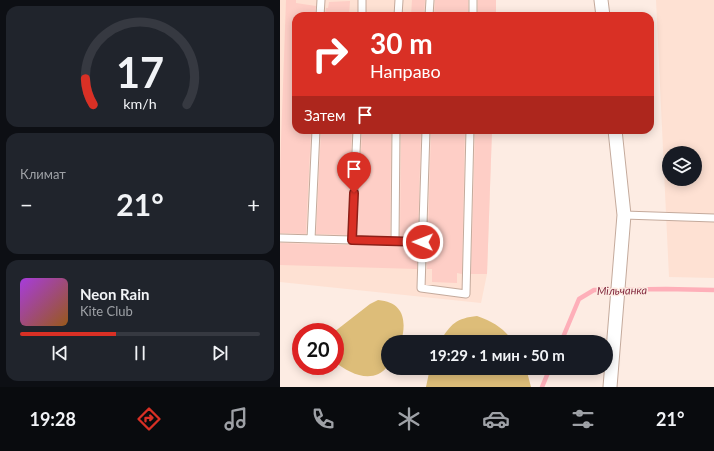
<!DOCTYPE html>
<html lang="ru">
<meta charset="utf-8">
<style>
body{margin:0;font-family:Lato,sans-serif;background:#20242c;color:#f1f3f6;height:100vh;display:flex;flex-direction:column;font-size:15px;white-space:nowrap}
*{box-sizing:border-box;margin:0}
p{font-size:13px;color:#9ea1a6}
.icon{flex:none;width:22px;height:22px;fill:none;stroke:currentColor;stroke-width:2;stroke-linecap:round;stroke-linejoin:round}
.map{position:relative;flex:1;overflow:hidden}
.sheet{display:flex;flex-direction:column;gap:6px;padding:6px;background:#0d0f14;width:280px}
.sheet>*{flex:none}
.guide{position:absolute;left:12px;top:12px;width:362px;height:122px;border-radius:12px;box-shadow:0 2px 10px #0003;background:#d93025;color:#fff;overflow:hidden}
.fabs{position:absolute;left:382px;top:146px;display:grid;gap:8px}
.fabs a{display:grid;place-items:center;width:40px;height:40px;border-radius:50%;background:#171b24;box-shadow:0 2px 10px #0003;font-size:20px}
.speed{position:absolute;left:12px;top:323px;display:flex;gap:8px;font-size:20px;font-weight:700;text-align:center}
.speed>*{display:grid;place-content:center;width:52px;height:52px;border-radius:50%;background:#171b24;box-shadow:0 2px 10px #0003;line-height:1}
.speed .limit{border:6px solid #d22;background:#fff;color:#111}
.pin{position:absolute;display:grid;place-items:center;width:34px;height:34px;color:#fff;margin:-41px -17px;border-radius:50% 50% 50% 0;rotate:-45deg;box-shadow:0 0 4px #0007}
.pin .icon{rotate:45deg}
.me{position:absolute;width:44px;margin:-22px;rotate:271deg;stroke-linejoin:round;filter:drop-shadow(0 0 3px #0008)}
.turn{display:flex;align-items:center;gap:14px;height:84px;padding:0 12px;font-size:18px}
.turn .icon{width:52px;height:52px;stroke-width:2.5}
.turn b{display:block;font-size:28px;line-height:34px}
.then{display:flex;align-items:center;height:38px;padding:0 12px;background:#0003;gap:8px;font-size:15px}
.big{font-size:30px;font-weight:700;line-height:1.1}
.sheet .widget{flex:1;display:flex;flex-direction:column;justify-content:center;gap:6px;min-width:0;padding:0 14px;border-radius:12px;background:#20242c}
.sheet .dial{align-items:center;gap:0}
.dial svg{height:104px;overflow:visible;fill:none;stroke:#363941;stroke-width:7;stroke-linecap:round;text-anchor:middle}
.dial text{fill:#f1f3f6;stroke:none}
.song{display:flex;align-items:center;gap:12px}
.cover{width:48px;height:48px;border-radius:6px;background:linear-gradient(135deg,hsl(280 70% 55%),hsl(30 70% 35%))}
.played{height:4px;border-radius:2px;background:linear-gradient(90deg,#d93025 40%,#363941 40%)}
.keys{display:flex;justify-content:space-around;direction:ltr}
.heat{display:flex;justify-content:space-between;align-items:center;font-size:22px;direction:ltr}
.trip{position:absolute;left:101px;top:335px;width:232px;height:40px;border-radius:20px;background:#171b24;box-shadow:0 2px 10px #0003;font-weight:700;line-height:40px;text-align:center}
.dock{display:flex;height:64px;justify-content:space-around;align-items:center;background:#090b0e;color:#9ea1a6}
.dock .icon{width:28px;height:28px}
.dock .active{color:#d93025}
.dock b{font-size:18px;color:#f1f3f6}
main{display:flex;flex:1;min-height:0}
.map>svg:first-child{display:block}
</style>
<main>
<section class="sheet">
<div class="widget dial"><svg viewBox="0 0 100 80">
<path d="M14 69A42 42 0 1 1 86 69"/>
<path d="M14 69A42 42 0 0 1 8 49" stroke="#d93025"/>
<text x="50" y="56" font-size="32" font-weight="700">17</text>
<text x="50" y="72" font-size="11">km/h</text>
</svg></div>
<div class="widget"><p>Климат</p>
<div class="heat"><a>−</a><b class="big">21°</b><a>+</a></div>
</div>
<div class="widget">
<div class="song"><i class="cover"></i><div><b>Neon Rain</b><p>Kite Club</p></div></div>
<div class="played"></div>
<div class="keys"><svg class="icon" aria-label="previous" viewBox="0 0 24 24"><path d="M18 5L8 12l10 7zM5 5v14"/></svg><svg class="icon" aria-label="pause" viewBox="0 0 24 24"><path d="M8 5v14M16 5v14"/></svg><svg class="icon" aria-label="next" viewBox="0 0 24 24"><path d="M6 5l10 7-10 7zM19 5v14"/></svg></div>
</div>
</section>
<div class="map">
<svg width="434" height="387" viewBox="0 0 434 387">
<rect width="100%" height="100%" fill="#fdece3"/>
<!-- built -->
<path fill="#fee1d3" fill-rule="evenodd" d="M0,0H216V16H16V130H212L207,274L201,303L0,282Z
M376,0H434V278L389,277ZM389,153H415V179H389Z"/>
<!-- forest -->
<path fill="#ddbd79" d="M98,300C124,302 127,321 121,342H108V366C93,385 70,374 55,362V332H54L90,304Z
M197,316C214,322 223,328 234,342H160C170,324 177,318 197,316Z
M150,368H246L251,387H146Z"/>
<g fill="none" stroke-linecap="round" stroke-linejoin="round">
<!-- stream -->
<path stroke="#feafb9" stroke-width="4.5" d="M281,342L299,299L314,290L386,289L434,290
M262,387L270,368"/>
</g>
<!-- building -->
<path fill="#fecec6" d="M6,0H16V3L36,6L35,16H16V130H31L26,234L0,233V170Z
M132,0H145L144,16H131Z
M155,0H188V16H154Z
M198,0H216V16H198Z
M70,1L69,16H45L46,8H48L49,2Z
M41,130H72L67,235L36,234Z
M82,130H111L110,236L77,235Z
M121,130H141L138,237L120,236Z
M151,130H185L182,274L177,273V283L152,282V269H147Z
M195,130H212L207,274H191Z
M0,243L137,247V269L0,265Z"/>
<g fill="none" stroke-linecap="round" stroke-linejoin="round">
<defs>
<path id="service" d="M40,16L41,0
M82,16V0
M118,16L119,0
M149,16L150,0
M193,16V0
M146,130L141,288L186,294L190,130
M344,215L434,218
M0,238L143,242
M31,239L36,130
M72,240L77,130
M115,241L116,130"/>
<path id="minor" d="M321,0L323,16
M330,387L344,215L335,130"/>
</defs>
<!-- service casing -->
<use href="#service" stroke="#c4aa9c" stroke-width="9"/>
<!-- minor casing -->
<use href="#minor" stroke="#c4aa9c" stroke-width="15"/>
<!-- service -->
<use href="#service" stroke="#fff" stroke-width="7"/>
<!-- minor -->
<use href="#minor" stroke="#fff" stroke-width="13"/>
</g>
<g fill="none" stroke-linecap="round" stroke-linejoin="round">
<defs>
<path id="route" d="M74,193L72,240L143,242"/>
</defs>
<!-- route casing -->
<use href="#route" stroke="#8d1f18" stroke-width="10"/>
<!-- route -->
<use href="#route" stroke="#d93025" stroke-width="7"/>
</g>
<g text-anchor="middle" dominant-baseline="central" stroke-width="3" stroke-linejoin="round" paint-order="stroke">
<!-- water labels -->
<g font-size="11" font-style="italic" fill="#82283d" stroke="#fdece3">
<text transform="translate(342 290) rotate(-1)">Мільчанка</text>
</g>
</g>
</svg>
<div class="fabs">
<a><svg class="icon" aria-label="layers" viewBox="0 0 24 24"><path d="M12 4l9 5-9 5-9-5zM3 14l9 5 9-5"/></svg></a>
</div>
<div class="speed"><div class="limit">20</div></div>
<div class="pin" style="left:74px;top:193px;background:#d93025"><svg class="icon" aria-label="arrive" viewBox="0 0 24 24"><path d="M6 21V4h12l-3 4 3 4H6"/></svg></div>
<svg class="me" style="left:143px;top:242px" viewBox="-20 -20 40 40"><circle r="17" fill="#d93025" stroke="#fff" stroke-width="3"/><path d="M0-11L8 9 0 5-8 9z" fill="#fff"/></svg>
<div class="trip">19:29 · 1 мин · 50 m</div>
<div class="guide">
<div class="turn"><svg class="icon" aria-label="right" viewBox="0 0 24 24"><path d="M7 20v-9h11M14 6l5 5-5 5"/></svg><div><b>30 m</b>Направо</div></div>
<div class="then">Затем<svg class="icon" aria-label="arrive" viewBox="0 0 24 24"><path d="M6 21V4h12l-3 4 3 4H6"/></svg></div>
</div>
</div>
</main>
<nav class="dock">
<b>19:28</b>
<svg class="icon active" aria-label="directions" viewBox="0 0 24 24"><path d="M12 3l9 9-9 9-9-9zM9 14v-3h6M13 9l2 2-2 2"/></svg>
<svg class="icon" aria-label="music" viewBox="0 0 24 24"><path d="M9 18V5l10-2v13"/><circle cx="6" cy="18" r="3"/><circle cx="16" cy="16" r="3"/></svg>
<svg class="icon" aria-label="phone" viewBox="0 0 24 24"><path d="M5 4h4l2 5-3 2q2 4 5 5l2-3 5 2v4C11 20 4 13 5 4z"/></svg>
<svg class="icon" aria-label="climate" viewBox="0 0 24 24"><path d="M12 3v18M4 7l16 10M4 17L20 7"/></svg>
<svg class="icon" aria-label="car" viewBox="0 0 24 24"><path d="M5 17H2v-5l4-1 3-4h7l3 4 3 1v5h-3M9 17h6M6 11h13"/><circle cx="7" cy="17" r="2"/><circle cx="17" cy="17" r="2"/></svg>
<svg class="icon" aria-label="filters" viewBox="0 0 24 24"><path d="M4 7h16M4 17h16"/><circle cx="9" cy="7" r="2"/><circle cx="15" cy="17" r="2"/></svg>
<b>21°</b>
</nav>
